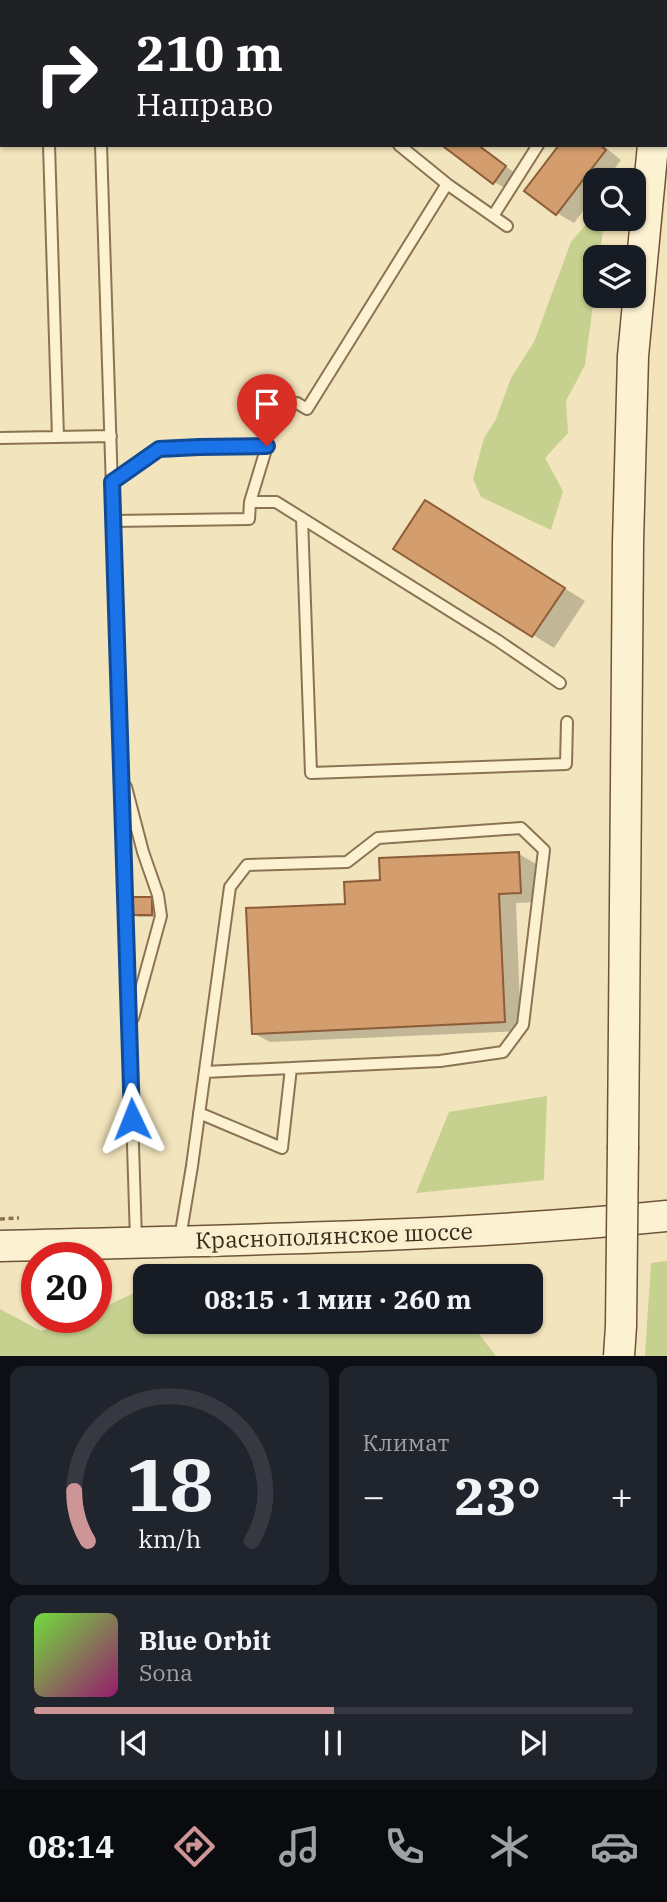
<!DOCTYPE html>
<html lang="ru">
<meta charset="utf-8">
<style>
body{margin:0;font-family:"IBM Plex Serif",serif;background:#20242c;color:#f1f3f6;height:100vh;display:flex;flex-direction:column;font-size:26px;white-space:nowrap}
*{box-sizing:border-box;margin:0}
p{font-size:23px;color:#9ea1a6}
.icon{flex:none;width:38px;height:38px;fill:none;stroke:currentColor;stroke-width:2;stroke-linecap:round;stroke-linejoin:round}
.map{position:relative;height:1356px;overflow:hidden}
.sheet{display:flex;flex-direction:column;gap:10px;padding:10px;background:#0d0f14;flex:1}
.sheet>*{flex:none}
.top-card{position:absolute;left:0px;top:0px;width:668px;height:147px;box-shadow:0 2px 5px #0004;background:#202124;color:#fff;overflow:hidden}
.fabs{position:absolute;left:583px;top:168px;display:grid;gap:14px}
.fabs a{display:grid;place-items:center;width:63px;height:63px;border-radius:14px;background:#171b24;box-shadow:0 2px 5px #0004;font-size:35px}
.speed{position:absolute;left:21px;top:1242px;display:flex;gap:14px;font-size:35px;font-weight:700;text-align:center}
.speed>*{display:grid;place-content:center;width:91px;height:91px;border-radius:50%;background:#171b24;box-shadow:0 2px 5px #0004;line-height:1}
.speed .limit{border:10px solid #d22;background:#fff;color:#111}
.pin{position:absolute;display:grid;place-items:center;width:60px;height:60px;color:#fff;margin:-72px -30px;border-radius:50% 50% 50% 0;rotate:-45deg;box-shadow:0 0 7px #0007}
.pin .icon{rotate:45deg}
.me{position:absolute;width:77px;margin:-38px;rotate:358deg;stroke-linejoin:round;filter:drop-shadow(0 0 5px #0008)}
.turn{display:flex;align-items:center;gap:24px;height:147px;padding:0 21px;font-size:32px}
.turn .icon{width:91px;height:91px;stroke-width:2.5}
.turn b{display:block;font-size:49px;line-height:60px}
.big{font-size:52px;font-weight:700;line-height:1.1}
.sheet .widget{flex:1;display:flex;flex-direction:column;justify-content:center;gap:10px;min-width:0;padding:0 24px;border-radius:14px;background:#20242c}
.sheet .dial{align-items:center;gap:0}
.dial svg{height:182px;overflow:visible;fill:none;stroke:#363941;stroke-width:7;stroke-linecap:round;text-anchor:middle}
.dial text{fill:#f1f3f6;stroke:none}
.song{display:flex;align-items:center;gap:21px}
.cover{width:84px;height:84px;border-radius:10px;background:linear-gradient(135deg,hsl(100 70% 55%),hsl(320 70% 35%))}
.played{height:7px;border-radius:4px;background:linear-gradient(90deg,#cd9595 50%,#363941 50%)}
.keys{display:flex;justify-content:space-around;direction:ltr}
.heat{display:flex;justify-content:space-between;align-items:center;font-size:38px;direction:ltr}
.sheet .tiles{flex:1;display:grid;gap:10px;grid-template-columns:1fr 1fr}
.widget:last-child{grid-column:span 2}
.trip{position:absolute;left:133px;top:1264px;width:410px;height:70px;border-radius:14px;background:#171b24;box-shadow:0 2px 5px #0004;font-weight:700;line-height:70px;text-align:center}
.tabs{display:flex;height:112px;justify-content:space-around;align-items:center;background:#090b0e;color:#9ea1a6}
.tabs .icon{width:49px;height:49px}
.tabs .selected{color:#cd9595}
.tabs b{font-size:32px;color:#f1f3f6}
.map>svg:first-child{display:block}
</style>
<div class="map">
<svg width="667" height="1356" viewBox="0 0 667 1356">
<rect width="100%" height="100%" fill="#f2e4bc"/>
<!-- green -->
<path fill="#c6d190" d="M595,214V219H605L599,257H595V290L585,365L566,401L568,433L545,458L563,491L551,530L481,497L473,479L484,438L496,419L511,378L534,342L571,242Z
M547,1096L544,1180L416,1193L449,1112Z
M667,1261V1356H645L651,1263Z
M134,1293H145V1321H469L496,1356H0V1309L41,1331L82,1318H96V1311Z"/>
<!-- shadow -->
<path fill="#0003" d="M478,145L516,174L505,188L494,182Z
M561,145H602L621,160L606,180H595V195L574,223L557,213Z
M447,515L585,601L554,648L395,549Z
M519,854L536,864L537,902L516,903L521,1031L270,1042L253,1033L347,906L382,882Z
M151,898L156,901V917H138L133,914Z"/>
<!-- building -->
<path fill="#d49d6e" stroke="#8c5d38" stroke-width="2" d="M446,145H478L506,166L493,184L444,147Z
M559,145H600L606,150L556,215L524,191Z
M425,500L565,588L532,637L393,549Z
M519,852L521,893L499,894L505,1022L252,1034L246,908L345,904L344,882L380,880L379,858Z
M131,897H152V915H132Z"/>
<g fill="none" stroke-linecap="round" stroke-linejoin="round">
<defs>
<path id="lane" d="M45,0V2
M125,2L126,0
M429,2L430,0
M49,145L58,437
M101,145L136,1239
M447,184L507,226
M493,216L538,145
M297,403L307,409L447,184L399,145
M0,438L111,436
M112,482L159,449L199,447L267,446L250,502L249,519L113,521
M250,502H276L497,640L560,683
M302,518L311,773L566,764L567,722
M126,787L143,852L158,895L161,916L133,1018
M199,1113L282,1148L291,1068
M180,1238L192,1166L230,887L247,865L347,862L378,838L521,828L544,850L523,1025L503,1052L440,1061L205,1072"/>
<path id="secondary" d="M666,2V0
M623,1146L628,543L633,356L653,145
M0,1246C222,1240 445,1238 667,1216"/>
</defs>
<!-- lane casing -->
<use href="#lane" stroke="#8b7454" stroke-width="14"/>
<!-- secondary casing -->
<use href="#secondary" stroke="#6d5438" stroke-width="33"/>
<!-- path -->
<path stroke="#8b7454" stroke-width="3.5" stroke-dasharray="5 3.5" stroke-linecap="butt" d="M0,1219L19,1218"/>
<!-- lane -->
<use href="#lane" stroke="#fcf1d0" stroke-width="10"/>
<!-- secondary -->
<use href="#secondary" stroke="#fcf1d0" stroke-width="30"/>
<defs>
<path id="secondary-bridge" d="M619,1356L621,1326L623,1146"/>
</defs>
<!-- secondary-bridge casing -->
<use href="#secondary-bridge" stroke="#6d5438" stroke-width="33" stroke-linecap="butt"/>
<!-- secondary-bridge -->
<use href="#secondary-bridge" stroke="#fcf1d0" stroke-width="30"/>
</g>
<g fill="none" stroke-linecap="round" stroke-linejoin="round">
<defs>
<path id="route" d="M132,1119L112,482L159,449L199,447L267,446"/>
</defs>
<!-- route casing -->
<use href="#route" stroke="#114b97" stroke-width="18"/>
<!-- route -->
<use href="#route" stroke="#1a73e8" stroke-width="12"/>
</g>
<g text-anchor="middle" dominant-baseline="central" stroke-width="7" stroke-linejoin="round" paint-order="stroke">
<!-- street labels -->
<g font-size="23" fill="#392a1a" stroke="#f9eecd">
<text transform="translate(334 1235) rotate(-2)">Краснополянское шоссе</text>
</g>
</g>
</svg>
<div class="fabs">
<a><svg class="icon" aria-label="search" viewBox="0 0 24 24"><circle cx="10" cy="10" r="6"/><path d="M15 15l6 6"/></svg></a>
<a><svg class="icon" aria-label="layers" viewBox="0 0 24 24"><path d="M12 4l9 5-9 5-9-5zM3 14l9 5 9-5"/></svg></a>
</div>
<div class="speed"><div class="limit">20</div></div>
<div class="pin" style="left:267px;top:446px;background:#d93025"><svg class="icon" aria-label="arrive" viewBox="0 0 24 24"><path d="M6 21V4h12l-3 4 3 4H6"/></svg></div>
<svg class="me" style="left:132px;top:1119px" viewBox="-20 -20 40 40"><path d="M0-17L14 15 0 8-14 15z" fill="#1a73e8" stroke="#fff" stroke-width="4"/></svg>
<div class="trip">08:15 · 1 мин · 260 m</div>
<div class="top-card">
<div class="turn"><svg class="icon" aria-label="right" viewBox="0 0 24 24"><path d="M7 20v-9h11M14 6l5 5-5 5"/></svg><div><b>210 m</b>Направо</div></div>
</div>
</div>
<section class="sheet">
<div class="tiles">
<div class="widget dial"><svg viewBox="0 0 100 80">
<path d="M14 69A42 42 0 1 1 86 69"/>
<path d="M14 69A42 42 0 0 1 8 47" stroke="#cd9595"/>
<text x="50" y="56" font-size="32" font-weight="700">18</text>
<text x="50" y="72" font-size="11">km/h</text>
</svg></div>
<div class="widget"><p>Климат</p>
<div class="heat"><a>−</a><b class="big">23°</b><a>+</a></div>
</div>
<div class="widget">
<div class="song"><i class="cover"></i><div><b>Blue Orbit</b><p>Sona</p></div></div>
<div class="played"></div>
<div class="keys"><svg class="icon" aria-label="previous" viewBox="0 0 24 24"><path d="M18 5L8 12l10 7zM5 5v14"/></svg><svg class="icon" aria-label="pause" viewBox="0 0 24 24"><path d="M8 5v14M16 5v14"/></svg><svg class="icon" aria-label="next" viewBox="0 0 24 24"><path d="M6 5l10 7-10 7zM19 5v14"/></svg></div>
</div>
</div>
</section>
<nav class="tabs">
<b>08:14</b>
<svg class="icon selected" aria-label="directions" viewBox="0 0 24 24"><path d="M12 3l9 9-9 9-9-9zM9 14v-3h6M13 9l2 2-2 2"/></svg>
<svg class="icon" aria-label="music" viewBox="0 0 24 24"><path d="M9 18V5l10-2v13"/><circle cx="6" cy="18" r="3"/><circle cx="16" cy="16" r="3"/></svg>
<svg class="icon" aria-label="phone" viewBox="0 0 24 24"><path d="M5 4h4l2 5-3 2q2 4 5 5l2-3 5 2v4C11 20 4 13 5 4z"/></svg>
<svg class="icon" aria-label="climate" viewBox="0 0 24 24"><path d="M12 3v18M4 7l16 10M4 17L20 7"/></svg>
<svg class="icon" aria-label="car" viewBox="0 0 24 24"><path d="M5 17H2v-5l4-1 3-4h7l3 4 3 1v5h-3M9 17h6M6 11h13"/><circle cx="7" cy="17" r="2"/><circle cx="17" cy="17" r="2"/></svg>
</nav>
